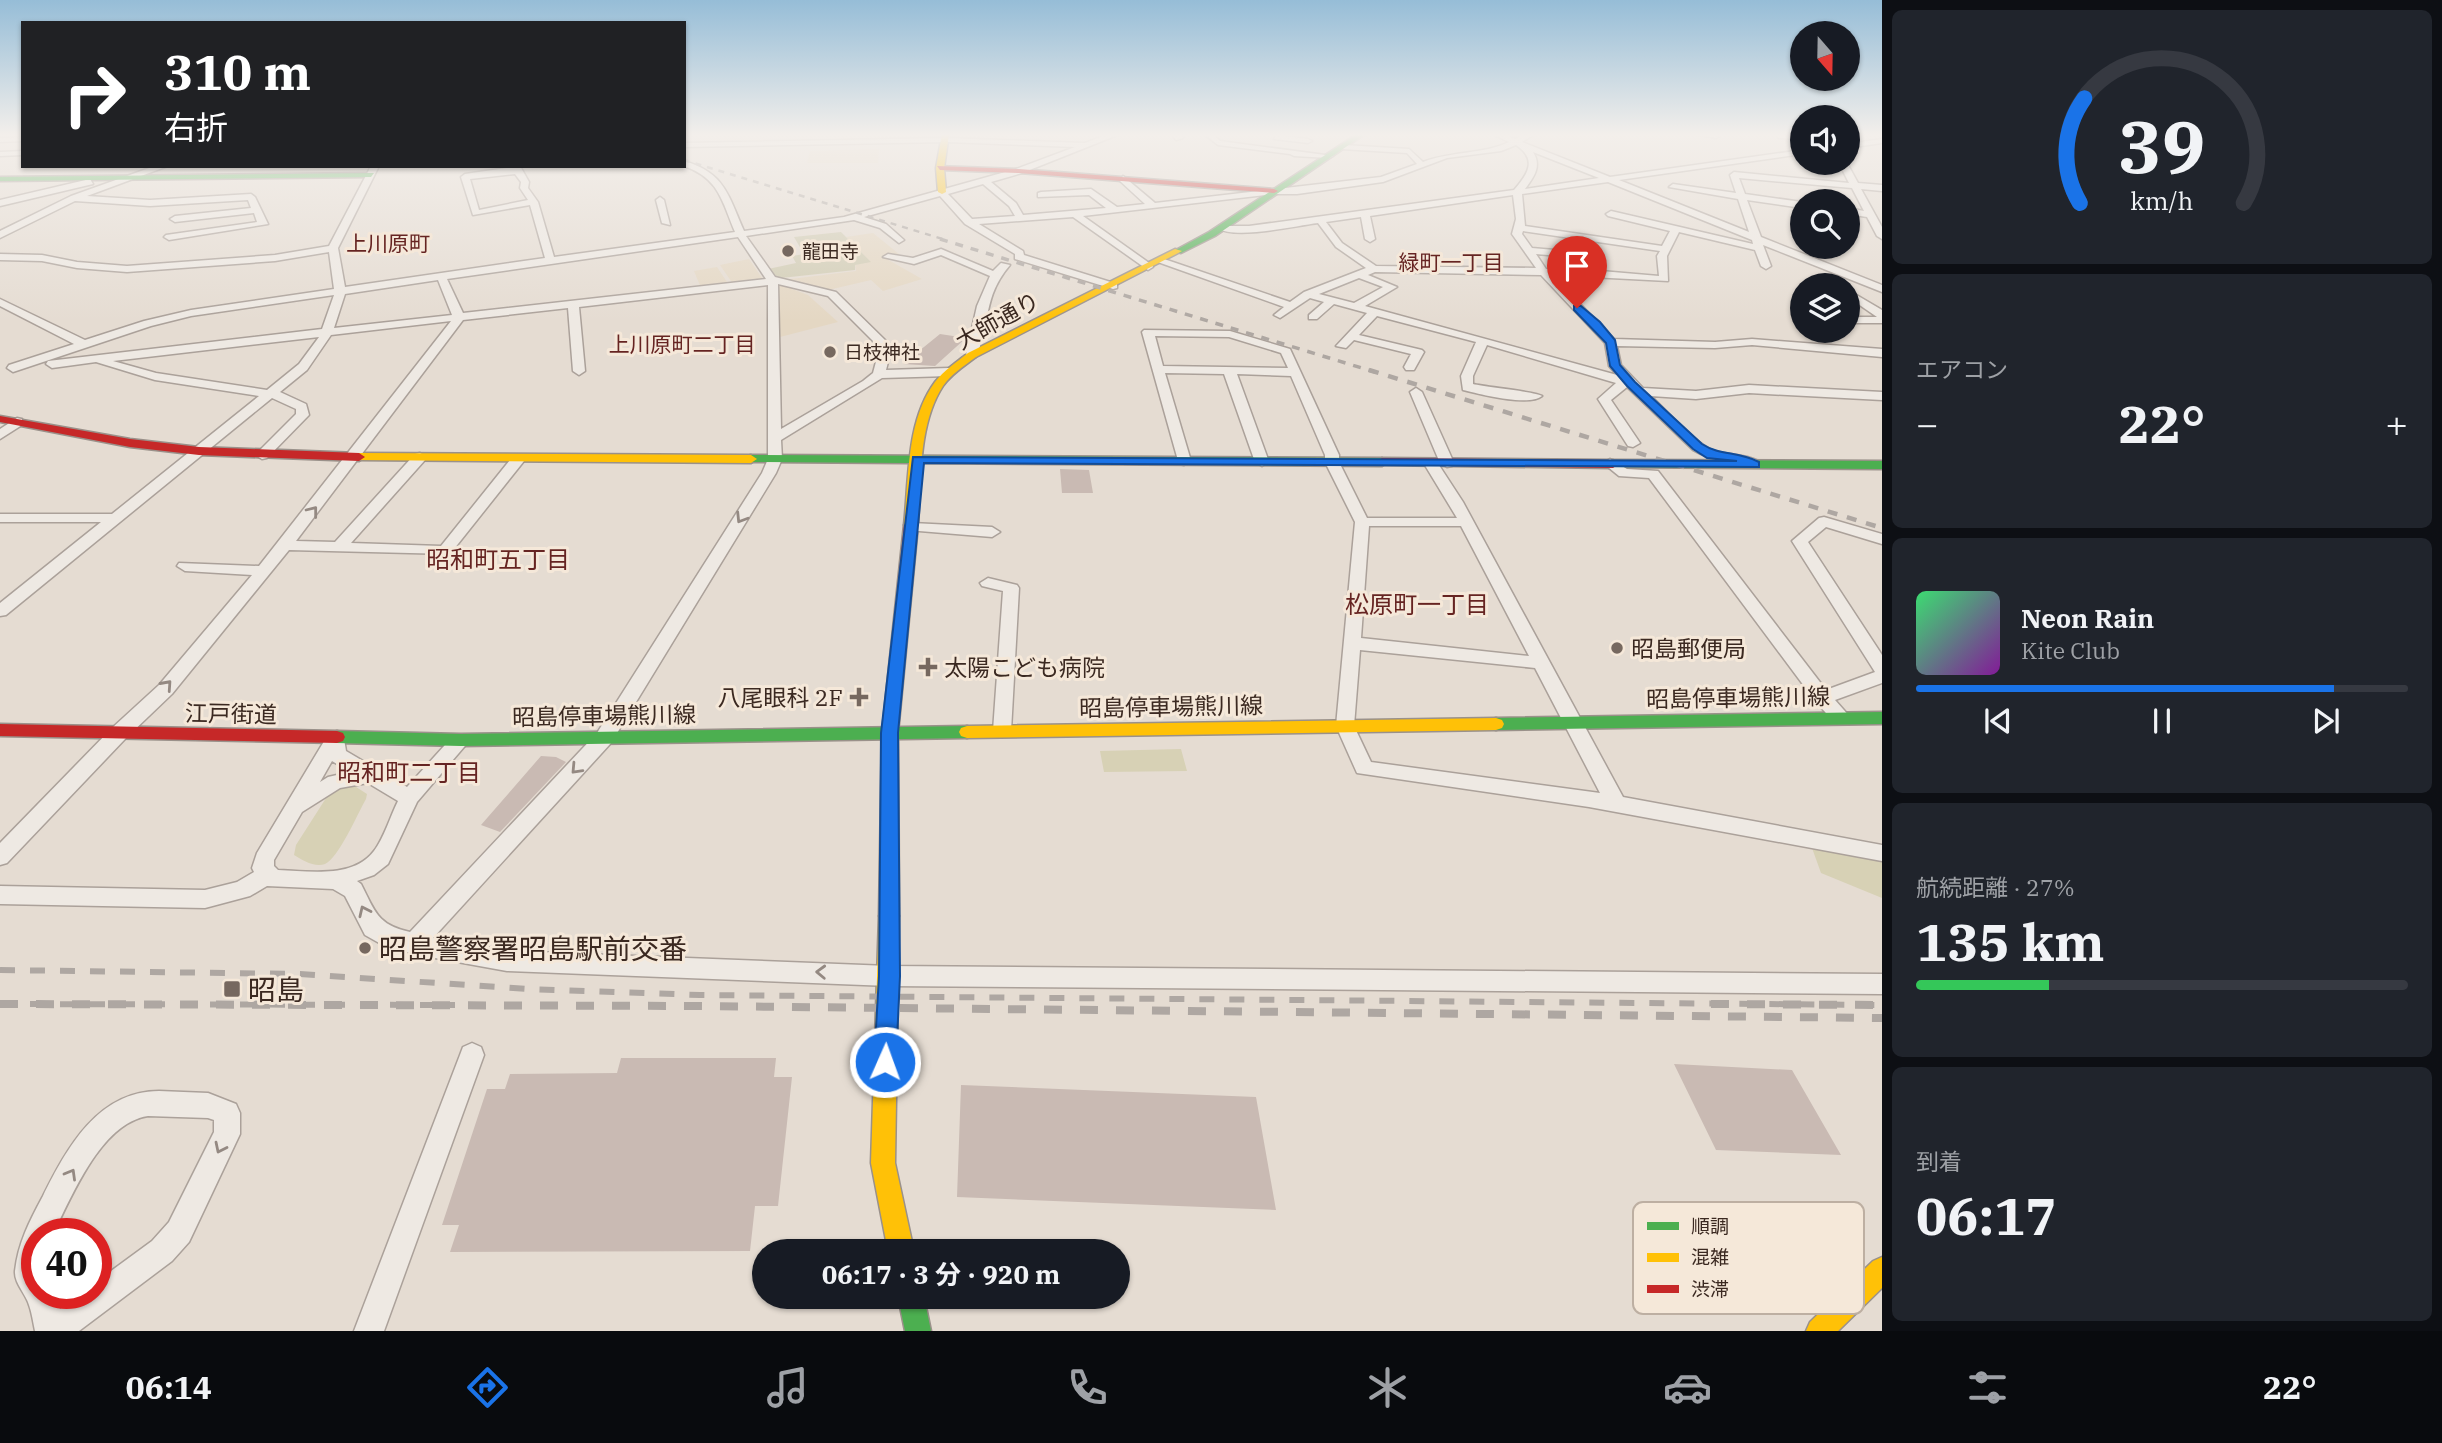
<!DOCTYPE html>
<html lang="ja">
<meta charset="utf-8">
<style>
body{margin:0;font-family:"IBM Plex Serif","Noto Sans JP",serif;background:#20242c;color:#f1f3f6;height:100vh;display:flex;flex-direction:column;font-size:26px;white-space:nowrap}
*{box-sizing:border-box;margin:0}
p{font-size:23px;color:#9ea1a6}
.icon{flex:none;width:38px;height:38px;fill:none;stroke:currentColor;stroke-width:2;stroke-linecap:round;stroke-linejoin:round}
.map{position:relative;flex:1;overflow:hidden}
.side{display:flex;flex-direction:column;gap:10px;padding:10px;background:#0d0f14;width:560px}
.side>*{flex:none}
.top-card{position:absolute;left:21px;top:21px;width:665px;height:147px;border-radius:0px;box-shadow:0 2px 5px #0004;background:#202124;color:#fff;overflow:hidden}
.needle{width:46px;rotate:160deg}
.tools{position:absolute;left:1790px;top:21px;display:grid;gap:14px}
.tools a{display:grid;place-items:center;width:70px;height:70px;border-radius:50%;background:#171b24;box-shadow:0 2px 5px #0004;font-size:35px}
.speed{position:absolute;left:21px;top:1218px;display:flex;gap:14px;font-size:35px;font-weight:700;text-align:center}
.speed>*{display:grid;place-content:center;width:91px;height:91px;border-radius:50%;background:#171b24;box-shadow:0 2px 5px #0004;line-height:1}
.speed .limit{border:10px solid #d22;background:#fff;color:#111}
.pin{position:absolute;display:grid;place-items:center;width:60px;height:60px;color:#fff;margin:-72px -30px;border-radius:50% 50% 50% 0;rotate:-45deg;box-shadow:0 0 7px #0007}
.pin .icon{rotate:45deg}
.me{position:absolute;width:77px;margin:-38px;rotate:2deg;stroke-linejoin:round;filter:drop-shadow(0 0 5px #0008)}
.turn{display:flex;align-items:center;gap:24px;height:147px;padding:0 28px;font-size:32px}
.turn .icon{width:91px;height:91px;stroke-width:2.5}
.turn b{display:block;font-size:49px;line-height:60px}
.big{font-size:52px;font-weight:700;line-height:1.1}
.side .card{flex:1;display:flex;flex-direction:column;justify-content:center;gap:10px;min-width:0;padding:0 24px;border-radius:10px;background:#20242c}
.side .dial{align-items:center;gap:0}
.dial svg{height:182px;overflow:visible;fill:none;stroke:#363941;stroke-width:7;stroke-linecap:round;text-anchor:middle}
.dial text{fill:#f1f3f6;stroke:none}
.song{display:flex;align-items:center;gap:21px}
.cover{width:84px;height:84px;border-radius:10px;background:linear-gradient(135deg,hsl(140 70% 55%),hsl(290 70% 35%))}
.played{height:7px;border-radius:4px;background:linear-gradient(90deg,#1a73e8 85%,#363941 85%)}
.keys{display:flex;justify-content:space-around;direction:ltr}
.heat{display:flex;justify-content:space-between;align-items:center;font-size:38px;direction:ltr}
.charge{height:10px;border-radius:5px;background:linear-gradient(90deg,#34c759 27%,#363941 0)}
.trip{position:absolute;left:752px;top:1239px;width:378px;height:70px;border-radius:35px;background:#171b24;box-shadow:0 2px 5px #0004;font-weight:700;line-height:70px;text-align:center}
.tab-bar{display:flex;height:112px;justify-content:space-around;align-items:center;background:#090b0e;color:#9ea1a6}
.tab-bar .icon{width:49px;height:49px}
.tab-bar .current{color:#1a73e8}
.tab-bar b{font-size:32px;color:#f1f3f6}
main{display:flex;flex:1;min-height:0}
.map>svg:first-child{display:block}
</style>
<main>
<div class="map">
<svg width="1882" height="1331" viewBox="0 0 1882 1331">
<rect width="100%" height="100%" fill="#e5dcd2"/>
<!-- farmland -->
<path fill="#e4d7c3" d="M879,149L878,163H807L810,151Z
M873,233L899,254L885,258L922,279L883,291L871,280L824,291L783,280L856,271L855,265L870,261L846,237Z
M749,259L762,278L758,281L733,284L720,265Z
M717,267L729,285L701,288L694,271Z
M777,281L795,286L792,289L808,295L838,322L780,337Z"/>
<!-- green -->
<path fill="#d7d1b5" d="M1181,749L1187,771L1104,772L1100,751Z
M353,785L367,794L366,799C358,813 338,859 325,864C315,868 302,860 294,855L296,845L328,795L335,788Z
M1812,848L1882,859V898L1821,873Z"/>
<!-- cemetery -->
<path fill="#d1ccb4" d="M841,232L871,262L855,265V270L781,278L772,277L768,269L796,263L792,256L804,254L794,237Z"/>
<!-- building -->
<path fill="#c9bab3" d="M940,334L966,338L935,366L903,364Z
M1060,469L1089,470L1093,493H1062Z
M541,756L556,757L566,762L500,832L481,825Z
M621,1058H776L774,1077H792L778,1206H755L750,1251L450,1252L459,1225H442L487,1089H505L510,1074L617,1073Z
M1674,1064L1792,1070L1841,1155L1716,1150Z
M961,1085L1256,1097L1276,1210L957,1197Z"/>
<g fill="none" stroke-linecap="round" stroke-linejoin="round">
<defs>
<path id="street" d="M1108,134H1120L1022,173L991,182L1016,203L1023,215L1106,208L1089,195L1038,197V193L1041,192L1091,189L1117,207L1145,204L1120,181L1123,176L1155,203L1381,177L1417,164L1407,153L1341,149L1344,145L1409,149L1423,162C1451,151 1485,154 1509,142L1492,134H1504L1515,139L1524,134H1535L1522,142L1610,177L1802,150V154L1619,180L1749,232L1738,199L1669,187L1673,184L1736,193L1730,175L1734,172L1849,183L1839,163H1847L1858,183L1882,185V191L1861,189L1882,227V239L1877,236L1867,217L1848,214V208L1864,211L1852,188L1739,178L1745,194L1802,202V208L1747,200L1761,237L1882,285V292L1763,245L1771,266L1766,269L1761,266L1755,250L1679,232L1667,256L1668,281L1552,275L1614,339L1715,342L1752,339L1882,349V357L1752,345L1715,348L1617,346L1621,365L1643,388L1696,391L1749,385L1882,392V400L1749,393L1696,399L1651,396C1666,410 1697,446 1715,451C1732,456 1741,453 1759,461V467C1750,469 1746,464 1737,461C1720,456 1711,461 1693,450L1627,387L1611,400L1640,443L1633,447L1628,446L1598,399L1616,383L1487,345L1473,376V384C1486,387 1537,392 1542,396C1528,407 1480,394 1463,390L1461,376L1476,342L1377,316L1359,335L1422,350L1424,352L1414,370H1406L1404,367L1411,354L1354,340L1346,348L1336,346L1367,313L1334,304L1317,319H1309V315L1324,302L1310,298L1280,318L1274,315L1284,307L1155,261L1164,259L1290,302L1304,292L1366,268L1336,247L1318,223C1294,226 1236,240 1217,228L1219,226H1249L1514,190C1529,173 1537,159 1516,145L1501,151L1447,158L1383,182L1297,194H1274L1083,216L1152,265L1153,267L1148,270L1073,217L979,224L1023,251L1024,255L1117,284V288L1113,289L1015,259V254L965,224L940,196L864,217L886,224L904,240L899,243L880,228L854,220L746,236L775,277L836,292L886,341L889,358L886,370L949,368L955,372L949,376L882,378L781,440L782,459L776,473L611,743L433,938L507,951L889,966L1882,974V994L889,986L507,971L413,954L381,944L365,935L345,896L333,889L267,886L250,896L205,908L0,904V886L205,890L237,882L254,872L252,868L257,853L329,733H343L346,751L407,787L454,735H468L470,740L417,802L388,864L374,875L357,881L361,884C375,911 377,925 410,932L597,733L762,473L768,459V285L579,307L585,371L579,375L573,371L568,308L463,320L296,541L335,542L415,454L420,453L427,457L425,460L351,543L441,546L514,455H524V461L450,554L289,550L172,694L126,738L7,863L0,865V843L112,728L159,685L252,575L185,571L177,566L179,563L259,566L451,321L331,335L307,370L280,392L306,404L309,415L267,458L262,459L255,455L296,414V409L272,398L6,615L0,616V603L101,522H0V514H112L259,396L155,380L96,362L52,368L46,364L48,361L322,329L334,295L191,316L151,326L13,372L7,368L9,365L74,344L0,306V299L85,340L144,321L191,310L334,289L329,252L275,261L127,272L77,268L42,261L0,260V254L42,255L77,262L127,266L275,255L329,246L371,166H379L338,248L345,287L545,258L530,205L473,215L461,177L465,174L520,166L529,182L528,188L538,202L554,257L735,232C722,201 719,178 684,166V161C725,173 728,195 744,231L844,217L1016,169L1075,147L947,142L684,147V143L944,138L1085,143ZM1533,152L1599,178L1525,189C1534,177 1542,166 1533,152ZM515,174L521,182L520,188L528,200L479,210L470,179ZM1608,182L1752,240L1753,244L1611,211L1606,214L1608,216L1670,231L1662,246L1525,226L1522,194ZM983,184L1009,206L1015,216L972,219L948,194ZM1513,195L1516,219L1512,234L1536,268L1376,266L1342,243L1326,222L1361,217L1365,239L1370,242L1375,239L1370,216ZM1523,231L1660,251L1657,256L1659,276L1601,271L1589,253L1532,248L1522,234ZM738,237L766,279L463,313L447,279ZM1536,254L1583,258L1591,271L1546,269ZM1375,272L1541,275L1605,343L1609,366L1617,375L1365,306L1397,287L1368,275ZM1359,278L1383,287L1354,303L1319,294ZM438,280L452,315L334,328L345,294ZM778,284L828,296L874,342L877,358L873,373L863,381L781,429ZM319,337L299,364L267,390L156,373L113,361ZM332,761L350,772L328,777L320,782ZM368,783L398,801C390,817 384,838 374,851C353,879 308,871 278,870L274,866V860L302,812L340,788Z
M1172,134H1180L1183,138L1176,140Z
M1204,134H1213L1220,141L1333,156L1329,158L1294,156L1290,154L1218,145Z
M1695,134H1719L1720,136L1716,138Z
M1776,134L1802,135V139L1779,138Z
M1277,135L1308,139L1312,141L1308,143L1274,139Z
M23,137V141L0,142V138Z
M1882,139V143L1848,148V144Z
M23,151V155L0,156V152Z
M155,166H168L87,196L150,200L251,194L255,197L268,224L169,240L164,237L166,235L257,222L254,213L175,222L170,219L175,216L251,208L248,200L150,206L75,201L0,238V231L71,196Z
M90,179L93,184L0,206V200Z
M660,197L664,200L670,225L662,223L656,200Z
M941,249L993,271L1001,263L1010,265C982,298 991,323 976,357L966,355L977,306L990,276L941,255L914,264L883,257L888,254L913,258Z
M1848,290L1882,310V323H1848V317H1877L1848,297Z
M1144,330L1230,331L1290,349L1339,455V462L1367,518H1457L1423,462L1425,459H1435L1463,502L1623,797L1882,845V861L1589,807L1357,773L1336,726L1355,522L1325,462V455L1291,376L1237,374L1269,462L1262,466L1255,462L1224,374L1165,373L1191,461L1184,465L1179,464L1142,332ZM1155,336L1229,337L1281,353L1288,368L1163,366ZM1369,526H1461L1529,656L1361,638ZM1360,650L1535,668L1600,793L1371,762L1354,726Z
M1416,388L1422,392L1454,463L1452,466L1447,467L1440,463L1410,392Z
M17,418L22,419V425L0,439V429Z
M1610,459L1627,469L1658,471L1826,690L1875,672L1792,541L1819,518L1824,517L1882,534V544L1826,527L1808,542L1882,655V683L1835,700L1851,718L1849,723H1835L1816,702L1649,478L1619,476L1603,463Z
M912,523L992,527L1000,532L992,537L907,530L905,527Z
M988,578L1017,585L1019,588L1011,731L1009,736H995L993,731L1003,591L982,586L980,583Z
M472,1043L481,1047L484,1055L384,1331H354L460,1055L463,1047Z
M159,1091L208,1093L236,1104L240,1113V1134L189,1242L172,1261L79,1331H35C33,1322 32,1313 29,1305C26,1294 14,1283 15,1271C18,1243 30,1220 43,1196C67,1148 98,1091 159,1091ZM148,1116L208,1118L214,1120V1132L169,1222L152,1241L96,1282V1293H81L60,1309L54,1293H37V1234H53C72,1196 101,1123 148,1116Z"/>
<path id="fast" d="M1357,134H1365L1215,236L1181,253L1174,251L1209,232Z
M374,173L371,177L0,181V177Z
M751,455L1382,458L1388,462L1382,466L747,462V456Z
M1613,460L1882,461V469L1609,467V461Z
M1882,712V724L1496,730L1490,728L1488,724L1490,720L1496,718Z
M967,726L973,728L975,732L973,736L967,738L461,746L337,743L331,741L329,737L331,733L337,731L461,734Z
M898,1297H924L931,1331H905Z"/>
<path id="slow" d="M942,134H949L944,168L946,192L942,194L938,192L936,168Z
M1175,249L1182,251L976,357C964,366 951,374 943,386C918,424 921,481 918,525L916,528H906L904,525C909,479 906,421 935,382C944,370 957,362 968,353Z
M359,453L751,455L757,459L751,463L355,460L353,457Z
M1496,718L1502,720L1504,724L1502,728L1496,730L967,738L961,736L959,732L961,728L967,726Z
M889,908L896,910L899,916L895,1163L914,1251H888L871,1163L879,916L882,910Z
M1882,1257V1288L1838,1331H1806L1810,1322L1873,1261Z"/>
<path id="jam" d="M937,166L1019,169L1274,189L1278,191L1274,193L1019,173L940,170Z
M0,416L130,439L199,447L359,453L365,457L359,461L199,455L130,447L0,422Z
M1382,458L1613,460L1619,464L1613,468L1378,465L1376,462Z
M911,521L918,525L898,733L899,916L896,922L889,924L882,922L879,916L882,733L904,525Z
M0,724L337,731L343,733L345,737L343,741L337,743L0,736Z"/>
</defs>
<!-- street casing -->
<use href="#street" stroke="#aba19a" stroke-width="3"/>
<!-- fast casing -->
<use href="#fast" stroke="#9a918a" stroke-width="3"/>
<!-- slow casing -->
<use href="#slow" stroke="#9a918a" stroke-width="3"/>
<!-- jam casing -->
<use href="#jam" stroke="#9a918a" stroke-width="3"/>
<!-- street -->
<use href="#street" fill="#eee9e3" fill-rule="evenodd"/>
<!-- fast -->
<use href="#fast" fill="#4caf50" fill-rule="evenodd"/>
<!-- slow -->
<use href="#slow" fill="#ffc107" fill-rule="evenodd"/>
<!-- jam -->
<use href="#jam" fill="#c62828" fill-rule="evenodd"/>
<!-- rail-far4 -->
<path stroke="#aea7a2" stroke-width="2.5" stroke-dasharray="6 6" stroke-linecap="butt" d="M684,160L946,240"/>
<!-- rail-far3 -->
<path stroke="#aea7a2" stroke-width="3.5" stroke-dasharray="8 8" stroke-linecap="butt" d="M940,239L1375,372"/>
<!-- rail-far2 -->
<path stroke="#aea7a2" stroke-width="4.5" stroke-dasharray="10 10" stroke-linecap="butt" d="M1369,370L1882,528"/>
<!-- rail-far1 -->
<path stroke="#aea7a2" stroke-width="6" stroke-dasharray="15 15" stroke-linecap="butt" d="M0,970L300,974L528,989L700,995L1882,1005
M0,1004L455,1005"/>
<!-- rail -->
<path stroke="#aea7a2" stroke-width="8" stroke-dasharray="18 18" stroke-linecap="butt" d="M0,1004L699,1006L1882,1018
M1711,1004L1882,1005"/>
</g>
<!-- one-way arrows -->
<defs><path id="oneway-chevron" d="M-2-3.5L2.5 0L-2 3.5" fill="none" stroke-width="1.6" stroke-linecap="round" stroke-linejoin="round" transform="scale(1.75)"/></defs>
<g stroke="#948982">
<use href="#oneway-chevron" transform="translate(313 511) rotate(-52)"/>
<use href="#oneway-chevron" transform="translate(741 518) rotate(122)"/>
<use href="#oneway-chevron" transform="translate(167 685) rotate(-48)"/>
<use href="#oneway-chevron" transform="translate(576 769) rotate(133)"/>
<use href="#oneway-chevron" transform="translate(364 911) rotate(-115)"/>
<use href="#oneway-chevron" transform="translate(821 972) rotate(-178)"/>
<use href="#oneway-chevron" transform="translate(220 1148) rotate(116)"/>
<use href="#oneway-chevron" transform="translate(71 1174) rotate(-60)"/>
</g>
<!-- sky -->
<linearGradient id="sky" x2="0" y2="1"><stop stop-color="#96bdd7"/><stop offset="0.42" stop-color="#f3efeb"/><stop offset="1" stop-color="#f3efeb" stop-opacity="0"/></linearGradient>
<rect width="1882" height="321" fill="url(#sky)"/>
<!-- route -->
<path fill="#1a73e8" stroke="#114b97" stroke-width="2" d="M1574,306H1581L1600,322L1615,340L1620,365L1635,382L1702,444C1720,456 1738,451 1759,462V467L924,463L898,733L900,976L896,1062L893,1069L885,1073L877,1069L874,1062L879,976L881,733L913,457L1737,461L1707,458L1693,449L1627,386L1610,366L1606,343L1574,310Z"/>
<!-- markers -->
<g fill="#76685f" stroke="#f5e8d9" stroke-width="2.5">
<circle cx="788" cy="251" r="7"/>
<circle cx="830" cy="352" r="7"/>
<circle cx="1617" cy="648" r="7"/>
<path d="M924.5 656.5h7v7h7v7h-7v7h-7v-7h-7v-7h7z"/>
<path d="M855.5 686.5h7v7h7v7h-7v7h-7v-7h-7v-7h7z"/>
<circle cx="365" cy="948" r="7"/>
<rect x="223" y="980" width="18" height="18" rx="3.5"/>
</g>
<g text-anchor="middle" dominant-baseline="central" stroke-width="6" stroke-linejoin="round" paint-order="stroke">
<!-- far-poi labels -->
<g font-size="19" fill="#3b2921" stroke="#f5e8d9" text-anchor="start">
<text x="802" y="251">龍田寺</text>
<text x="844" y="352">日枝神社</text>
</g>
<!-- far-quarter labels -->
<g font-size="21" fill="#662422" stroke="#f5e8d9">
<text x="388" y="243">上川原町</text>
</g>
<!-- far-neighbourhood labels -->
<g font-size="21" fill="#662422" stroke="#f5e8d9">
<text x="1451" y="262">緑町一丁目</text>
<text x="682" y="344">上川原町二丁目</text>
</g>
<!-- street labels -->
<g font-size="23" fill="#3b2921" stroke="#f5e8d9">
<text transform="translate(997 320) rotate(-29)">大師通り</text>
<text transform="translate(1738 697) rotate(-1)">昭島停車場熊川線</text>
<text transform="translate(1171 706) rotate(-1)">昭島停車場熊川線</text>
<text transform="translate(231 713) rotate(1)">江戸街道</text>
<text transform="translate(604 715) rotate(-1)">昭島停車場熊川線</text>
</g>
<!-- poi labels -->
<g font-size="23" fill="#3b2921" stroke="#f5e8d9" text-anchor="start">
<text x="1631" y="648">昭島郵便局</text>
<text x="944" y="667">太陽こども病院</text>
<text x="843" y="697" text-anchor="end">八尾眼科 2F</text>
</g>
<!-- neighbourhood labels -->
<g font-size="24" fill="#662422" stroke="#f5e8d9">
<text x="498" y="559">昭和町五丁目</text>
<text x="1417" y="604">松原町一丁目</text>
<text x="409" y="772">昭和町二丁目</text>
</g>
<!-- near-poi labels -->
<g font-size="28" fill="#3b2921" stroke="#f5e8d9" text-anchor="start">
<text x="379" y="948">昭島警察署昭島駅前交番</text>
<text x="248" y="989">昭島</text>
</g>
</g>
<!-- legend -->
<rect x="1633" y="1202" width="231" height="112" rx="10" fill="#f5e8d9" stroke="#bdafa2" stroke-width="2"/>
<rect x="1647" y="1222" width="32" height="8" fill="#4caf50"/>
<rect x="1647" y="1253" width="32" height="9" fill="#ffc107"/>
<rect x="1647" y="1285" width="32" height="8" fill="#c62828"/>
<g font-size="19" fill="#3b2921">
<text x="1691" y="1233">順調</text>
<text x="1691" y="1264">混雑</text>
<text x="1691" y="1296">渋滞</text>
</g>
</svg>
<div class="tools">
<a><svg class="needle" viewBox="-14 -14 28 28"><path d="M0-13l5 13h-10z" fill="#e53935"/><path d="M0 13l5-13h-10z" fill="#9ea1a6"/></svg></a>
<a><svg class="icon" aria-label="sound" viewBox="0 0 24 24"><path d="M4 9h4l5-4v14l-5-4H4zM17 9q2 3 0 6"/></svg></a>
<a><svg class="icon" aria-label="search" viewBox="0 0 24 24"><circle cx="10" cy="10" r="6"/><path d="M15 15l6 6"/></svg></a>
<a><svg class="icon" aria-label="layers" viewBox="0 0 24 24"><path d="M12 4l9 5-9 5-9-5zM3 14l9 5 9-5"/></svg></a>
</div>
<div class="speed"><div class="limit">40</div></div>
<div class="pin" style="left:1577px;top:308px;background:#d93025"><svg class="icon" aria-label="arrive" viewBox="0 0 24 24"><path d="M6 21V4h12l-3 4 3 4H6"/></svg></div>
<svg class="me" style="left:885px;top:1062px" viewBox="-20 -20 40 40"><circle r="17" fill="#1a73e8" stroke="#fff" stroke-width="3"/><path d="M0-11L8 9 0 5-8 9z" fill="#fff"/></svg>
<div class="trip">06:17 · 3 分 · 920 m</div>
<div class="top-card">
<div class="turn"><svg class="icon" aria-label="right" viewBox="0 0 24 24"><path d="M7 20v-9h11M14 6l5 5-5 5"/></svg><div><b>310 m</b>右折</div></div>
</div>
</div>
<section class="side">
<div class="card dial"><svg viewBox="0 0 100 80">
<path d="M14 69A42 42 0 1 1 86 69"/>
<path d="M14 69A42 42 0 0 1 16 23" stroke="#1a73e8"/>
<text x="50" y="56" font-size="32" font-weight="700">39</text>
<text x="50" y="72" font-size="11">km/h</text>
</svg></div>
<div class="card"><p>エアコン</p>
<div class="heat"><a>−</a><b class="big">22°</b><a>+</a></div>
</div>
<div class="card">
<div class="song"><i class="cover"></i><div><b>Neon Rain</b><p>Kite Club</p></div></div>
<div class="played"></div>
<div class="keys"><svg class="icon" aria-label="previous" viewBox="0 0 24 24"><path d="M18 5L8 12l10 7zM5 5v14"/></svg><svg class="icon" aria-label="pause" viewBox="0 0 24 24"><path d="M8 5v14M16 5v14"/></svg><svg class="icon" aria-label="next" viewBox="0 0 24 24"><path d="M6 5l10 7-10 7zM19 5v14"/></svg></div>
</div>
<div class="card"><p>航続距離 · 27%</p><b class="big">135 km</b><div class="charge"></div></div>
<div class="card"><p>到着</p><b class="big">06:17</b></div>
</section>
</main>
<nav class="tab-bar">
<b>06:14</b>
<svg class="icon current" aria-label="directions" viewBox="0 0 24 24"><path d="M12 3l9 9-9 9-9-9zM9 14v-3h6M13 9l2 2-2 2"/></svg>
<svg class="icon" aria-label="music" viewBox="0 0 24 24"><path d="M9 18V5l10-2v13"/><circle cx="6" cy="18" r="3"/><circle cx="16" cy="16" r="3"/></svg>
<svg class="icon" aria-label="phone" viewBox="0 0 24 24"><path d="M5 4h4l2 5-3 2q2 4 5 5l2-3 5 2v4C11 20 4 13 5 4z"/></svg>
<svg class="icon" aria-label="climate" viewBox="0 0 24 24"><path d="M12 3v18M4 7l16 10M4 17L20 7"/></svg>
<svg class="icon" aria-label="car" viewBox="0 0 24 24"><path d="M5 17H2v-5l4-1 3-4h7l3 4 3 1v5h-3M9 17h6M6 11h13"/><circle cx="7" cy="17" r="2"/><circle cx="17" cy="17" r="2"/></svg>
<svg class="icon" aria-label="filters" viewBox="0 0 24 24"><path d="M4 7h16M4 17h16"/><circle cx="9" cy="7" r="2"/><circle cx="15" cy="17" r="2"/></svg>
<b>22°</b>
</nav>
